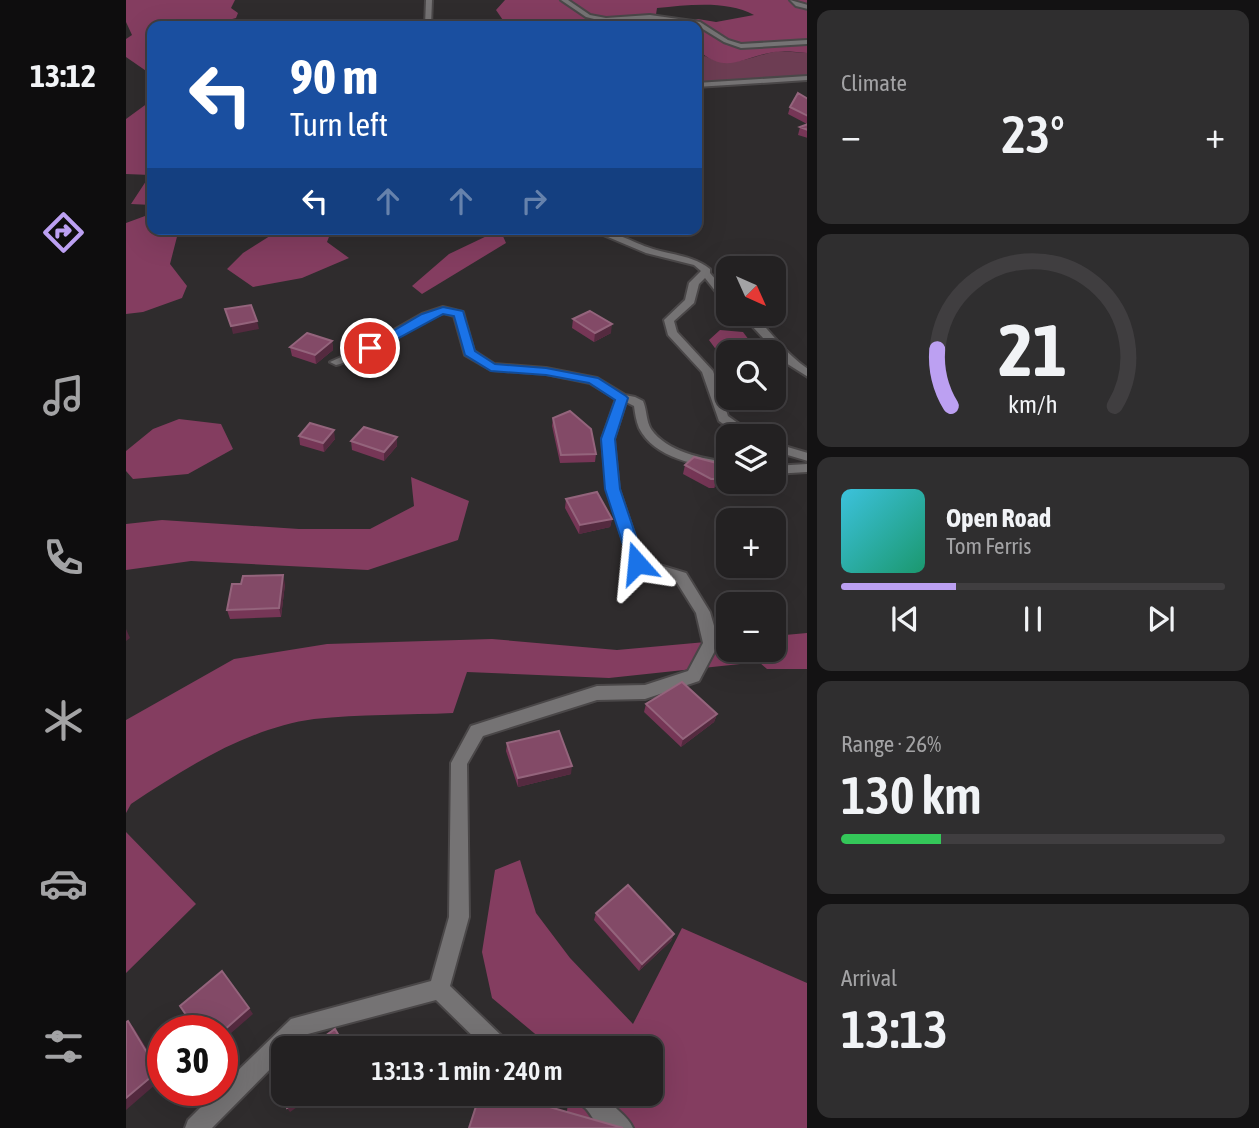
<!DOCTYPE html>
<meta charset="utf-8">
<style>
body{margin:0;font-family:"Asap Condensed",sans-serif;background:#2f2e2f;color:#f1f3f6;height:100vh;display:flex;flex-direction:column;font-size:26px;white-space:nowrap}
*{box-sizing:border-box;margin:0}
p{font-size:23px;color:#a3a3a5}
.icon{flex:none;width:38px;height:38px;fill:none;stroke:currentColor;stroke-width:2;stroke-linecap:round;stroke-linejoin:round}
.map{position:relative;flex:1;overflow:hidden}
.side{display:flex;flex-direction:column;gap:10px;padding:10px;background:#131213;width:452px}
.side>*{flex:none}
.guide{position:absolute;left:21px;top:21px;width:555px;height:214px;border-radius:14px;box-shadow:0 7px 28px #0002,0 0 0 2px #403e40;background:#1a4fa0;color:#fff;overflow:hidden}
.needle{width:46px;rotate:135deg}
.controls{position:absolute;left:590px;top:256px;display:grid;gap:14px}
.controls a{display:grid;place-items:center;width:70px;height:70px;border-radius:14px;background:#232122;box-shadow:0 7px 28px #0002,0 0 0 2px #403e40;font-size:35px}
.speed{position:absolute;left:21px;top:1015px;display:flex;gap:14px;font-size:35px;font-weight:700;text-align:center}
.speed>*{display:grid;place-content:center;width:91px;height:91px;border-radius:50%;background:#232122;box-shadow:0 7px 28px #0002,0 0 0 2px #403e40;line-height:1}
.speed .limit{border:10px solid #d22;background:#fff;color:#111}
.pin{position:absolute;display:grid;place-items:center;width:60px;height:60px;color:#fff;margin:-30px;border:4px solid #fff;border-radius:50%;box-shadow:0 2px 7px #0007}
.me{position:absolute;width:77px;margin:-38px;rotate:342deg;stroke-linejoin:round;filter:drop-shadow(0 0 5px #0008)}
.turn{display:flex;align-items:center;gap:24px;height:147px;padding:0 28px;font-size:32px}
.turn .icon{width:91px;height:91px;stroke-width:2.5}
.turn b{display:block;font-size:49px;line-height:60px}
.lanes{display:flex;align-items:center;height:66px;padding:0 28px;background:#0003;justify-content:center;gap:35px;direction:ltr}
.lanes .off{opacity:.35}
.big{font-size:52px;font-weight:600;line-height:1.1}
.side .widget{flex:1;display:flex;flex-direction:column;justify-content:center;gap:10px;min-width:0;padding:0 24px;border-radius:14px;background:#2f2e2f}
.side .dial{align-items:center;gap:0}
.dial svg{height:182px;overflow:visible;fill:none;stroke:#403e40;stroke-width:7;stroke-linecap:round;text-anchor:middle}
.dial text{fill:#f1f3f6;stroke:none}
.song{display:flex;align-items:center;gap:21px}
.cover{width:84px;height:84px;border-radius:10px;background:linear-gradient(135deg,hsl(190 70% 55%),hsl(160 70% 35%))}
.played{height:7px;border-radius:4px;background:linear-gradient(90deg,#bca0f2 30%,#403e40 30%)}
.keys{display:flex;justify-content:space-around;direction:ltr}
.heat{display:flex;justify-content:space-between;align-items:center;font-size:38px;direction:ltr}
.charge{height:10px;border-radius:5px;background:linear-gradient(90deg,#34c759 26%,#403e40 0)}
.trip{position:absolute;left:145px;top:1036px;width:392px;height:70px;border-radius:14px;background:#232122;box-shadow:0 7px 28px #0002,0 0 0 2px #403e40;font-weight:600;line-height:70px;text-align:center}
main{display:flex;flex:1;min-height:0}
.menu{display:flex;flex-direction:column;width:126px;justify-content:space-around;align-items:center;background:#0e0d0e;color:#a3a3a5}
.menu .icon{width:49px;height:49px}
.menu .active{color:#bca0f2}
.menu b{font-size:32px;color:#f1f3f6}
.map>svg:first-child{display:block}
</style>
<main>
<nav class="menu">
<b>13:12</b>
<svg class="icon active" aria-label="directions" viewBox="0 0 24 24"><path d="M12 3l9 9-9 9-9-9zM9 14v-3h6M13 9l2 2-2 2"/></svg>
<svg class="icon" aria-label="music" viewBox="0 0 24 24"><path d="M9 18V5l10-2v13"/><circle cx="6" cy="18" r="3"/><circle cx="16" cy="16" r="3"/></svg>
<svg class="icon" aria-label="phone" viewBox="0 0 24 24"><path d="M5 4h4l2 5-3 2q2 4 5 5l2-3 5 2v4C11 20 4 13 5 4z"/></svg>
<svg class="icon" aria-label="climate" viewBox="0 0 24 24"><path d="M12 3v18M4 7l16 10M4 17L20 7"/></svg>
<svg class="icon" aria-label="car" viewBox="0 0 24 24"><path d="M5 17H2v-5l4-1 3-4h7l3 4 3 1v5h-3M9 17h6M6 11h13"/><circle cx="7" cy="17" r="2"/><circle cx="17" cy="17" r="2"/></svg>
<svg class="icon" aria-label="filters" viewBox="0 0 24 24"><path d="M4 7h16M4 17h16"/><circle cx="9" cy="7" r="2"/><circle cx="15" cy="17" r="2"/></svg>
</nav>
<div class="map">
<svg width="682" height="1128" viewBox="0 0 682 1128">
<rect width="100%" height="100%" fill="#2f2c2d"/>
<!-- green -->
<path fill="#6d3d53" d="M652,51L681,53V75L571,83V59L579,56C604,70 625,56 652,51Z"/>
<!-- forest -->
<path fill="#843d60" d="M0,0H109L105,8L112,13L110,18L80,26H26V75L0,57V39L6,35L0,22Z
M379,0H681V53C671,52 659,50 648,52C615,57 600,76 571,49L570,26L550,25L572,19L590,22L628,15C601,0 562,5 531,8L529,21H437L423,26H381L370,10Z
M26,100V205L5,204L24,175L0,174V119Z
M19,216L26,218V229H53L44,264L61,286L56,298L17,312L0,314V223Z
M155,229H206L201,242L223,258L176,278L127,287L101,269L117,253Z
M365,234H376L380,243L296,294L286,286L323,254Z
M594,330L617,332L632,352H602V366L583,340Z
M53,419L95,424L107,449L62,474L7,479L0,471V451L27,429Z
M285,477L343,501L332,540L242,570L65,561L0,570V524L36,520L173,529H244L288,506Z
M681,633V669H641L633,662L483,678L341,672L327,713C281,715 234,714 188,719C122,728 59,768 5,804L0,813V720L108,659L201,644L366,639L491,650L602,640V649H648V636Z
M0,832L70,904L0,973Z
M394,860L410,913L444,958L507,1024L556,928L681,983V1128H439L443,1094H525V1048H426L366,998L356,952L369,870Z"/>
<g fill="none" stroke-linecap="round" stroke-linejoin="round">
<defs>
<path id="street" d="M300,0H306L305,26H299Z
M435,0H442L464,15L480,18L524,15L574,22L602,40L615,44L682,40V44L615,48L598,42L572,26L524,19L480,22L460,17Z
M664,0L682,5V9L670,6Z
M682,76V80L570,87V83Z
M463,229C486,229 505,242 527,249C547,255 568,256 584,269V273L602,294V303L598,302L579,278L573,284L568,303L548,321L551,332L587,371L602,416L630,436H615L593,421L576,372L542,335L538,320L559,300L563,283L575,271L568,265L520,253Z
M317,307L337,312L348,351L368,364L420,368L471,378L499,395L509,397L517,401C521,410 520,421 525,429C541,452 577,459 602,462V470C572,466 528,458 513,428C510,421 509,413 508,406L500,402L488,439L493,489L517,560L560,573L584,612L593,643L573,681L519,699L471,700L357,736L341,764L343,917L324,986L381,1041L384,1048H359L310,1000L178,1035L165,1048H158V1055L86,1128H59L62,1120L92,1090H96V1086L165,1019L305,981L323,917L325,763L345,726L471,686L519,685L562,671L577,643L570,613L550,581L506,567L504,563L481,489L476,439L490,399L464,383L420,374L365,370L339,355L328,316L318,313L304,318L248,350L214,364L210,365L204,362L240,346L296,314Z
M614,313H625C645,331 659,354 682,369V377L660,363Z
M648,443L682,453V461L648,451Z
M682,464V472L648,474V466Z
M447,1094H478C486,1108 502,1115 507,1128C499,1128 487,1128 478,1128C466,1125 466,1108 450,1102Z"/>
</defs>
<!-- street casing -->
<use href="#street" stroke="#4a4748" stroke-width="4"/>
<!-- street -->
<use href="#street" fill="#757374" fill-rule="evenodd"/>
</g>
<!-- wall -->
<path fill="#763656" d="M682,99V138L672,135L674,127L681,124L662,114L664,107Z
M447,319L485,333L468,342L446,328Z
M206,341L207,350L190,364L166,356L164,347Z
M427,418L470,454L469,462L434,463L426,426Z
M173,436L209,439L198,452L174,445Z
M225,441L271,446L258,461L226,450Z
M559,465L602,475L588,488H583L557,474Z
M440,499L486,519L484,527L453,534L439,508Z
M159,584L155,617L104,619L101,610Z
M520,704L591,714L588,722L555,747L518,712Z
M381,743L445,774L392,787L380,751Z
M470,913L548,934L545,941L513,971L468,920Z"/>
<!-- shaded-wall -->
<path fill="#542a3f" d="M131,321L133,329L107,334L105,326Z
M486,324L485,333L468,342L469,333Z
M206,341L207,350L190,364L189,355Z
M208,430L209,439L198,452L197,443Z
M271,437V446L258,461V452Z
M602,469V475L588,488L591,479Z
M486,519L484,527L453,534L454,525Z
M157,575L159,584L155,617L153,608Z
M0,629L4,638L0,641Z
M591,714L588,722L555,747L557,739Z
M446,766L445,774L392,787V778Z
M548,934L545,941L513,971L516,964Z
M123,1008L127,1014L96,1041V1032Z
M2,1021L8,1028L37,1075V1078L0,1110Z
M180,1094H190L164,1112L161,1108Z"/>
<!-- building -->
<path fill="#834a67" stroke="#94647c" stroke-width="2" d="M672,93L682,99V116L664,107Z
M682,124V130L674,127Z
M125,305L131,321L105,326L99,309Z
M464,311L486,324L469,333L447,319Z
M181,333L206,341L189,355L164,347Z
M444,411L465,429L470,454L435,455L427,418Z
M184,423L208,430L197,443L173,436Z
M238,427L271,437L258,452L225,441Z
M568,457L602,466V469L591,479H585L559,465Z
M471,492L486,519L454,525L440,499Z
M157,575L153,608L101,610L106,584H115L117,576Z
M556,682L591,714L557,739L520,704Z
M433,731L446,766L392,778L381,743Z
M502,885L548,934L516,964L470,913Z
M96,971L123,1008L96,1032L71,1031L54,1006Z
M2,1021L32,1071L0,1098V1022Z
M209,1029L220,1048H182Z
M158,1066V1094H180L161,1108L145,1075Z
M354,1094H413L422,1097L420,1106L497,1128H343Z"/>
<!-- route -->
<path fill="#1a73e8" stroke="#114b97" stroke-width="2" d="M317,307L337,311L349,351L369,364L420,368L472,378L500,396L502,398L489,439L494,489L519,563L516,567H505L503,563L479,489L475,439L489,400L463,383L420,375L365,371L339,355L328,316L317,314L249,351L238,348L296,314Z"/>
</svg>
<div class="controls">
<a><svg class="needle" viewBox="-14 -14 28 28"><path d="M0-13l5 13h-10z" fill="#e53935"/><path d="M0 13l5-13h-10z" fill="#a3a3a5"/></svg></a>
<a><svg class="icon" aria-label="search" viewBox="0 0 24 24"><circle cx="10" cy="10" r="6"/><path d="M15 15l6 6"/></svg></a>
<a><svg class="icon" aria-label="layers" viewBox="0 0 24 24"><path d="M12 4l9 5-9 5-9-5zM3 14l9 5 9-5"/></svg></a>
<a>+</a>
<a>−</a>
</div>
<div class="speed"><div class="limit">30</div></div>
<div class="pin" style="left:244px;top:348px;background:#d93025"><svg class="icon" aria-label="arrive" viewBox="0 0 24 24"><path d="M6 21V4h12l-3 4 3 4H6"/></svg></div>
<svg class="me" style="left:511px;top:563px" viewBox="-20 -20 40 40"><path d="M0-17L14 15 0 8-14 15z" fill="#1a73e8" stroke="#fff" stroke-width="4"/></svg>
<div class="trip">13:13 · 1 min · 240 m</div>
<div class="guide">
<div class="turn"><svg class="icon" aria-label="left" viewBox="0 0 24 24"><path d="M17 20v-9H6M10 6l-5 5 5 5"/></svg><div><b>90 m</b>Turn left</div></div>
<div class="lanes"><svg class="icon" aria-label="left" viewBox="0 0 24 24"><path d="M17 20v-9H6M10 6l-5 5 5 5"/></svg><svg class="icon off" aria-label="ahead" viewBox="0 0 24 24"><path d="M12 20V5M6 11l6-6 6 6"/></svg><svg class="icon off" aria-label="ahead" viewBox="0 0 24 24"><path d="M12 20V5M6 11l6-6 6 6"/></svg><svg class="icon off" aria-label="right" viewBox="0 0 24 24"><path d="M7 20v-9h11M14 6l5 5-5 5"/></svg></div>
</div>
</div>
<section class="side">
<div class="widget"><p>Climate</p>
<div class="heat"><a>−</a><b class="big">23°</b><a>+</a></div>
</div>
<div class="widget dial"><svg viewBox="0 0 100 80">
<path d="M14 69A42 42 0 1 1 86 69"/>
<path d="M14 69A42 42 0 0 1 8 44" stroke="#bca0f2"/>
<text x="50" y="56" font-size="32" font-weight="700">21</text>
<text x="50" y="72" font-size="11">km/h</text>
</svg></div>
<div class="widget">
<div class="song"><i class="cover"></i><div><b>Open Road</b><p>Tom Ferris</p></div></div>
<div class="played"></div>
<div class="keys"><svg class="icon" aria-label="previous" viewBox="0 0 24 24"><path d="M18 5L8 12l10 7zM5 5v14"/></svg><svg class="icon" aria-label="pause" viewBox="0 0 24 24"><path d="M8 5v14M16 5v14"/></svg><svg class="icon" aria-label="next" viewBox="0 0 24 24"><path d="M6 5l10 7-10 7zM19 5v14"/></svg></div>
</div>
<div class="widget"><p>Range · 26%</p><b class="big">130 km</b><div class="charge"></div></div>
<div class="widget"><p>Arrival</p><b class="big">13:13</b></div>
</section>
</main>
